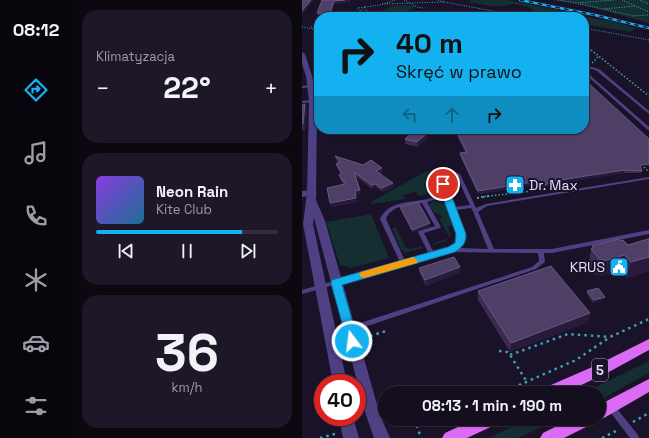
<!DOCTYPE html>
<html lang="pl">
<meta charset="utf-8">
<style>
body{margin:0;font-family:"Space Grotesk",sans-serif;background:#1d1727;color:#f1f3f6;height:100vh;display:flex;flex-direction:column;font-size:15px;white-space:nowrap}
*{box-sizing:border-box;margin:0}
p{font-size:13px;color:#9d9ca4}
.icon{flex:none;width:22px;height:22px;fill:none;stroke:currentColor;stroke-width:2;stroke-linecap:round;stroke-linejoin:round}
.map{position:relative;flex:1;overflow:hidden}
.panel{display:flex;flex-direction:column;gap:10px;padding:10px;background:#0b0810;width:230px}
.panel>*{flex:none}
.top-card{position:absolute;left:12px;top:12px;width:275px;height:122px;border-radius:16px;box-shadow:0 1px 3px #0004,0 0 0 1px #332e3c;background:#14b1f0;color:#111;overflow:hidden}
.speed{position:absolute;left:12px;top:374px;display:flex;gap:8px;font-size:20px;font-weight:700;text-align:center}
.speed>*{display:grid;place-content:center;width:52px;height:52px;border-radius:50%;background:#140e1e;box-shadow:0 1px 3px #0004,0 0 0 1px #332e3c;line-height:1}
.speed .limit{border:6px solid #d22;background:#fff;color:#111}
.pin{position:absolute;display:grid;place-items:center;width:34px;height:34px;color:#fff;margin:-17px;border:2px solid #fff;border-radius:50%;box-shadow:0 1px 4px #0007}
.me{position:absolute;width:44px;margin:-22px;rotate:345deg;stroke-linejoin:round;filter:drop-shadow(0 0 3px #0008)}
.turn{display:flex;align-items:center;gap:14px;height:84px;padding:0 16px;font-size:18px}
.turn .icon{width:52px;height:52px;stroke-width:2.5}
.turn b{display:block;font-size:28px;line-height:34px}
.lanes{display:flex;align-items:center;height:38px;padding:0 16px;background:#0003;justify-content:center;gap:20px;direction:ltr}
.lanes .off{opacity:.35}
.big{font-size:30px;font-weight:700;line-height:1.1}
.panel .tile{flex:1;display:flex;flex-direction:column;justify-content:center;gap:6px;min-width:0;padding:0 14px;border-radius:16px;background:#1d1727}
.panel .dial{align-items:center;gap:0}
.dial b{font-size:52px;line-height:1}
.song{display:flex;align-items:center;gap:12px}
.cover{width:48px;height:48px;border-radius:6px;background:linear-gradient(135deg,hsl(270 70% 55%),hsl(200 70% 35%))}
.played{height:4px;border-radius:2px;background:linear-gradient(90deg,#14b1f0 80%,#332e3c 80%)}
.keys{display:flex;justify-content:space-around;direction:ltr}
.heat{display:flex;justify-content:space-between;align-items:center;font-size:22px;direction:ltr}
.trip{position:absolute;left:76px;top:386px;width:228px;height:40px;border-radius:20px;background:#140e1e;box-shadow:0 1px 3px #0004,0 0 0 1px #332e3c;font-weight:700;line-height:40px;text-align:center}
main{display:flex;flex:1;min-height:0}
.dock{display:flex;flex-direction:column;width:72px;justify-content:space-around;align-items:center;background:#08060c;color:#9d9ca4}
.dock .icon{width:28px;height:28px}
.dock .selected{color:#14b1f0}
.dock b{font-size:18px;color:#f1f3f6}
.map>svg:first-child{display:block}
</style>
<main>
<nav class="dock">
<b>08:12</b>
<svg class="icon selected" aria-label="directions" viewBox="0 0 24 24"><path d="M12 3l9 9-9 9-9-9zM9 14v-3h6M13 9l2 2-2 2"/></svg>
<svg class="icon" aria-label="music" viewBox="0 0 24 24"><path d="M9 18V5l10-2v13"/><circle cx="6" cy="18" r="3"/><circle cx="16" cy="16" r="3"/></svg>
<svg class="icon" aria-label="phone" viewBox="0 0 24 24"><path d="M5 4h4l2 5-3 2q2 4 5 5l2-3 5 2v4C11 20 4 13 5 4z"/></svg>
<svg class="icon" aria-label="climate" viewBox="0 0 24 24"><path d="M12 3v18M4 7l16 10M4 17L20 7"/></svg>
<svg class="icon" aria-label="car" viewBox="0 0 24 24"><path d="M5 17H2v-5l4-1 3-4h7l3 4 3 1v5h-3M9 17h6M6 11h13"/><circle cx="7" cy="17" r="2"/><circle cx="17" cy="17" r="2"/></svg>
<svg class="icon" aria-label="filters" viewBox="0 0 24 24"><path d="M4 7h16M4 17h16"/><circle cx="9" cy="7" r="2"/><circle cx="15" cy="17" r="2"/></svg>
</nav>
<section class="panel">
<div class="tile"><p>Klimatyzacja</p>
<div class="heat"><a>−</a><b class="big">22°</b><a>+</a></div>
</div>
<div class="tile">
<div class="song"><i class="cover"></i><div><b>Neon Rain</b><p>Kite Club</p></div></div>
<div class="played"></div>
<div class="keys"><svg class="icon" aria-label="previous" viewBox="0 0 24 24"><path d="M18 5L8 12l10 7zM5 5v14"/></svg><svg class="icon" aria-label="pause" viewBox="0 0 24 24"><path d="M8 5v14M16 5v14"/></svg><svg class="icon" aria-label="next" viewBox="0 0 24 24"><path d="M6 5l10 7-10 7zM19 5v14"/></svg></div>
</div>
<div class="tile dial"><b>36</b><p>km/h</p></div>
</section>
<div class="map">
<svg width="347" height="438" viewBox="0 0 347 438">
<rect width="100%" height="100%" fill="#1a1228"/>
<!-- green -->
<path fill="#152e32" d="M169,0H206L261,11L257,14L250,15L231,11L226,7L212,4L201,6H188L167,2Z
M250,0H347V23L285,6Z
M95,5L112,6V8L107,10L108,13L107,15L71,17V14C80,14 86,6 95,5Z
M271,15L314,22L334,28L328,32L282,24V17H260Z
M133,169L138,188L135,192L116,196L114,192L101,195L103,199L70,204L67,203L123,172Z
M133,200L142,202L150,226L146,227L149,235L144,241L131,245V243L145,239L147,236L137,219L140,218L137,214H134L128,207V203Z
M69,214L87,258L49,268L38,265L24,222Z
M94,227L103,247L109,249L119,246L121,248L103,253L99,249L90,228Z
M347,361V373L303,397L297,400V393H282Z
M227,419H256L216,438H186Z"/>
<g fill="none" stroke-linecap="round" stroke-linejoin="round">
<!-- path-far3 -->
<path stroke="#39a4b4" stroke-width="1" stroke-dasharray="1 1.5" stroke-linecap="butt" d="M102,0L115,7L121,8
M136,0L142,2
M256,0L275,3L312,0
M320,0L347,12
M338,0L347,4
M80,4L142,2L224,17
M278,4L301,9
M333,6L302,9L331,16L347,15
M63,7L79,5L93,0
M63,7L58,11L55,8Z
M51,17L58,11
M53,17L65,14L66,11L62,9
M0,27L17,30
M9,27L17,26
M282,28L347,40
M282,44L290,51"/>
<!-- path-far2 -->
<path stroke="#39a4b4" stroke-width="1.5" stroke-dasharray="1.5 2" stroke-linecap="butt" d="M289,50L347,96
M290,63L297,56
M342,167L347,172
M179,197L230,191"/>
<!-- path-far1 -->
<path stroke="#39a4b4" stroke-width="2" stroke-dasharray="2 3" stroke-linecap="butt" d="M175,198L187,196"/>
<!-- path -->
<path stroke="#39a4b4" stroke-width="2.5" stroke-dasharray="2.5 4" stroke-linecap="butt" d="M62,338L84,331
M197,351L205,352L208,355L225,382
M208,355L266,334L308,337
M114,386V393
M102,393L106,389
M199,393L274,360L308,337L347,319
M90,419C107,428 122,426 139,419
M116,419L115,426L119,438
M331,422L347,413
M18,438L36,433
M300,438L316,430"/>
<!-- service -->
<path fill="#4f4084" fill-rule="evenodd" d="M290,67L297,69L347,111V114L295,71L290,69L282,70V68Z
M282,70L347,127V130H346L282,73Z
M9,85H10V87L0,88V86Z
M11,100H12V102L0,103V101Z
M150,170L158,174L174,208L184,204L347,177V179L185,206L176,212L192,249H250L347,230V234L250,253H242L243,262L234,269L48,332L46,331L45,329L46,327L230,267L237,261L236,253L149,252L0,294V290L98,262L78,219C86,202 104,203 120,200C128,199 135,196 142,194L135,173L137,172ZM149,172L154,175L168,205L152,207L140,174ZM143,197L156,234C155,249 144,250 132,253L122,233L138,228L139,227L125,202ZM120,203L133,226L117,231L116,232L127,254L103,261L84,219C89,205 107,205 120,203ZM169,208L171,211L186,249L155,248C167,237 158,223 153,210Z
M309,404L312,405L336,435L337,438H328L306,409L305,407L306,405Z"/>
<!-- minor -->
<path fill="#4f4084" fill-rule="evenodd" d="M10,190L15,193L13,195L0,197V191Z"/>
<!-- tertiary -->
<path fill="#4f4084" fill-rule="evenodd" d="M0,52L3,54L10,76L15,101L14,200L23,221L78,415L88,438H72L64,415L12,218L11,224L45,383H31L1,224L5,193L7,101L4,76L0,64Z
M37,417H51L57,438H41Z"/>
<!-- primary -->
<path fill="#db6af5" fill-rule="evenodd" d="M347,339V350L305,373L262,393H240L242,388L295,365Z
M347,379V392L302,418L297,420L294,419H297V405Z
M173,419H198L195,424L165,438H140L143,433Z
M269,419H293L290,424L262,438H238L241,433Z"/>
<defs>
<path id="rail" d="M218,0L293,15L347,28"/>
</defs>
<!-- rail casing -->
<use href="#rail" stroke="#14b1f0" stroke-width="2.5"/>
<!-- rail -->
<use href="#rail" stroke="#1a1228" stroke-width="1.5" stroke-dasharray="4.5" stroke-linecap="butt"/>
</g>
<!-- wall -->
<path fill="#3c2c55" d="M20,0H49L48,2L32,4L29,15L16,16L15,13Z
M3,104L5,110L3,130H0V105Z
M17,120V129H37L29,133L16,129L15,124Z
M85,129H120L96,132L85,130Z
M152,129H282L339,168L340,171L339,173H322L252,184L237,190L231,185L176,194L158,156V153L163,152Z
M124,134L125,139L116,147L103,144V139Z
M33,156L81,172L78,174L91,183L92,187L81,192L74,187L70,189L54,176L59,194L53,195L55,202L29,207L42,185L38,179L37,175L39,174L35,168L34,164L36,162L34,160Z
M98,207L128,223V226L111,233L99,210Z
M347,239V271L325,278L319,270L299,276L297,274L294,275L286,264L290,246L326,245Z
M158,267V273L124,286L118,274L117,268Z
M176,291L286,322L208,352L176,300Z
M285,291L302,300L291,303L285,294Z"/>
<!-- shaded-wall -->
<path fill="#271a3b" d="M9,0H12L0,15V11Z
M43,0H49L48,2L32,4L29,15L28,13L32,1Z
M3,104L5,110L3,130L1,124Z
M28,129H37L29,133Z
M96,129H120L96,132Z
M124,134L125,139L116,147L115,142Z
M347,164V166L337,168L338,165Z
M80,168L81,172L75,175L74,171Z
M322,170V173L252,184L237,190L238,187L252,181Z
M231,182V185L176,194V191Z
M91,183L92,187L81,192L80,188Z
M74,184V187L70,189V185Z
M58,190L59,194L53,195V191Z
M54,198L55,202L29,207L28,203Z
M128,223V226L111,233L110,230Z
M323,255L319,270L299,276L302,261Z
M347,257V271L325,278L329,262Z
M301,259L297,274L294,275L298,260Z
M158,267V273L124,286L123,280Z
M303,297L302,300L291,303L292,300Z
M288,313L286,322L208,352L209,343Z"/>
<!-- building -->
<path fill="#4e3f67" stroke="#66587e" d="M0,0H9L0,11Z
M20,0H43L32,1L28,13H15Z
M282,79L347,139V164L338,165L340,171L322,170L252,181L238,187L231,182L176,191L158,153L165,152L153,129H282Z
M3,104L1,124H0V105Z
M15,120H17V124H15Z
M112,131L124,134L115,142L103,139Z
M33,156L61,165L69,160L80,168L74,171L91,183L80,188L74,184L70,185L52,172L58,190L53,191L54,198L28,203L25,188L43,184L37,175L40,173L34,164L38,161Z
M116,202L128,223L110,230L98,207Z
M317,239L318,241L321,240L326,245L346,239H347V257L329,262L323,255L302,261L301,259L298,260L289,249L291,248L290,246Z
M152,257L158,267L123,280L117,268Z
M249,266L288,313L209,343L176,291Z
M296,288L303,297L292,300L285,291Z"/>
<!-- route -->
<path fill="#14b1f0" stroke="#0d739c" d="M138,182H144L145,184L164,234C164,244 160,247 153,252L40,285L56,341L54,344L50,345L46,344L29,283L30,280L146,247L153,243L154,234L136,184Z"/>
<!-- slow -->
<path fill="#f59e0b" d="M111,257L116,261L115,263L62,278L59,277L57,274L59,272Z"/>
<!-- icons -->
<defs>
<symbol id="pharmacy-square" viewBox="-11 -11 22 22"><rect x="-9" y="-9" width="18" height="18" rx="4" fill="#14b1f0" stroke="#1a1228"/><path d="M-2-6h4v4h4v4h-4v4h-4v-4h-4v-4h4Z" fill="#fff"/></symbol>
<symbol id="civic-square" viewBox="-11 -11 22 22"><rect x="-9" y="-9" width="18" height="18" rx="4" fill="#14b1f0" stroke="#1a1228"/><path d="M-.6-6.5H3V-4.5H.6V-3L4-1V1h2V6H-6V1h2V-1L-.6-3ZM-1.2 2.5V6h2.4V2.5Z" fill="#fff"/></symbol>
</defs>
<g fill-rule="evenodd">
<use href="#pharmacy-square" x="202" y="174" width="22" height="22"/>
<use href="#civic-square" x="306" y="256" width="22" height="22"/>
</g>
<g text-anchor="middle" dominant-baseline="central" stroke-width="4" stroke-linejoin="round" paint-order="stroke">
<!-- shield labels -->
<rect fill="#1a1228" stroke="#a99fbd" stroke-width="1" x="290" y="359" width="16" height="22" rx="3"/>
<g font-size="13" font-weight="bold" fill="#e6dcfd">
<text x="298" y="370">5</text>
</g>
<!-- poi labels -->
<g font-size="14" fill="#e6dcfd" stroke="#1a1228" text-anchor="start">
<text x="227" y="185">Dr. Max</text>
<text x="303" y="267" text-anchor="end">KRUS</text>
</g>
</g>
</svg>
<div class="speed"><div class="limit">40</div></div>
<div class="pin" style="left:141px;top:184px;background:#d93025"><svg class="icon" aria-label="arrive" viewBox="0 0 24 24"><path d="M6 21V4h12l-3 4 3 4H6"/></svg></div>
<svg class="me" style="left:50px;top:341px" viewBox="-20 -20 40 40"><circle r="17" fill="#14b1f0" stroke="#fff" stroke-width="3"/><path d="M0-11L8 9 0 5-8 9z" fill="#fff"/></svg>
<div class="trip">08:13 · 1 min · 190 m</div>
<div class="top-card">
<div class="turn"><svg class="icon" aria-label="right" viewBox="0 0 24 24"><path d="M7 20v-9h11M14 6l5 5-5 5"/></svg><div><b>40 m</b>Skręć w prawo</div></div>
<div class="lanes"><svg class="icon off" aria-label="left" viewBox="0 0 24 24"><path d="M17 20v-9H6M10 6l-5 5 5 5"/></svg><svg class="icon off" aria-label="ahead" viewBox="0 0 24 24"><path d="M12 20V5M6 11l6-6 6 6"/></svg><svg class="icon" aria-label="right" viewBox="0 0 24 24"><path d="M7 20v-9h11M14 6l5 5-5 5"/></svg></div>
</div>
</div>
</main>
